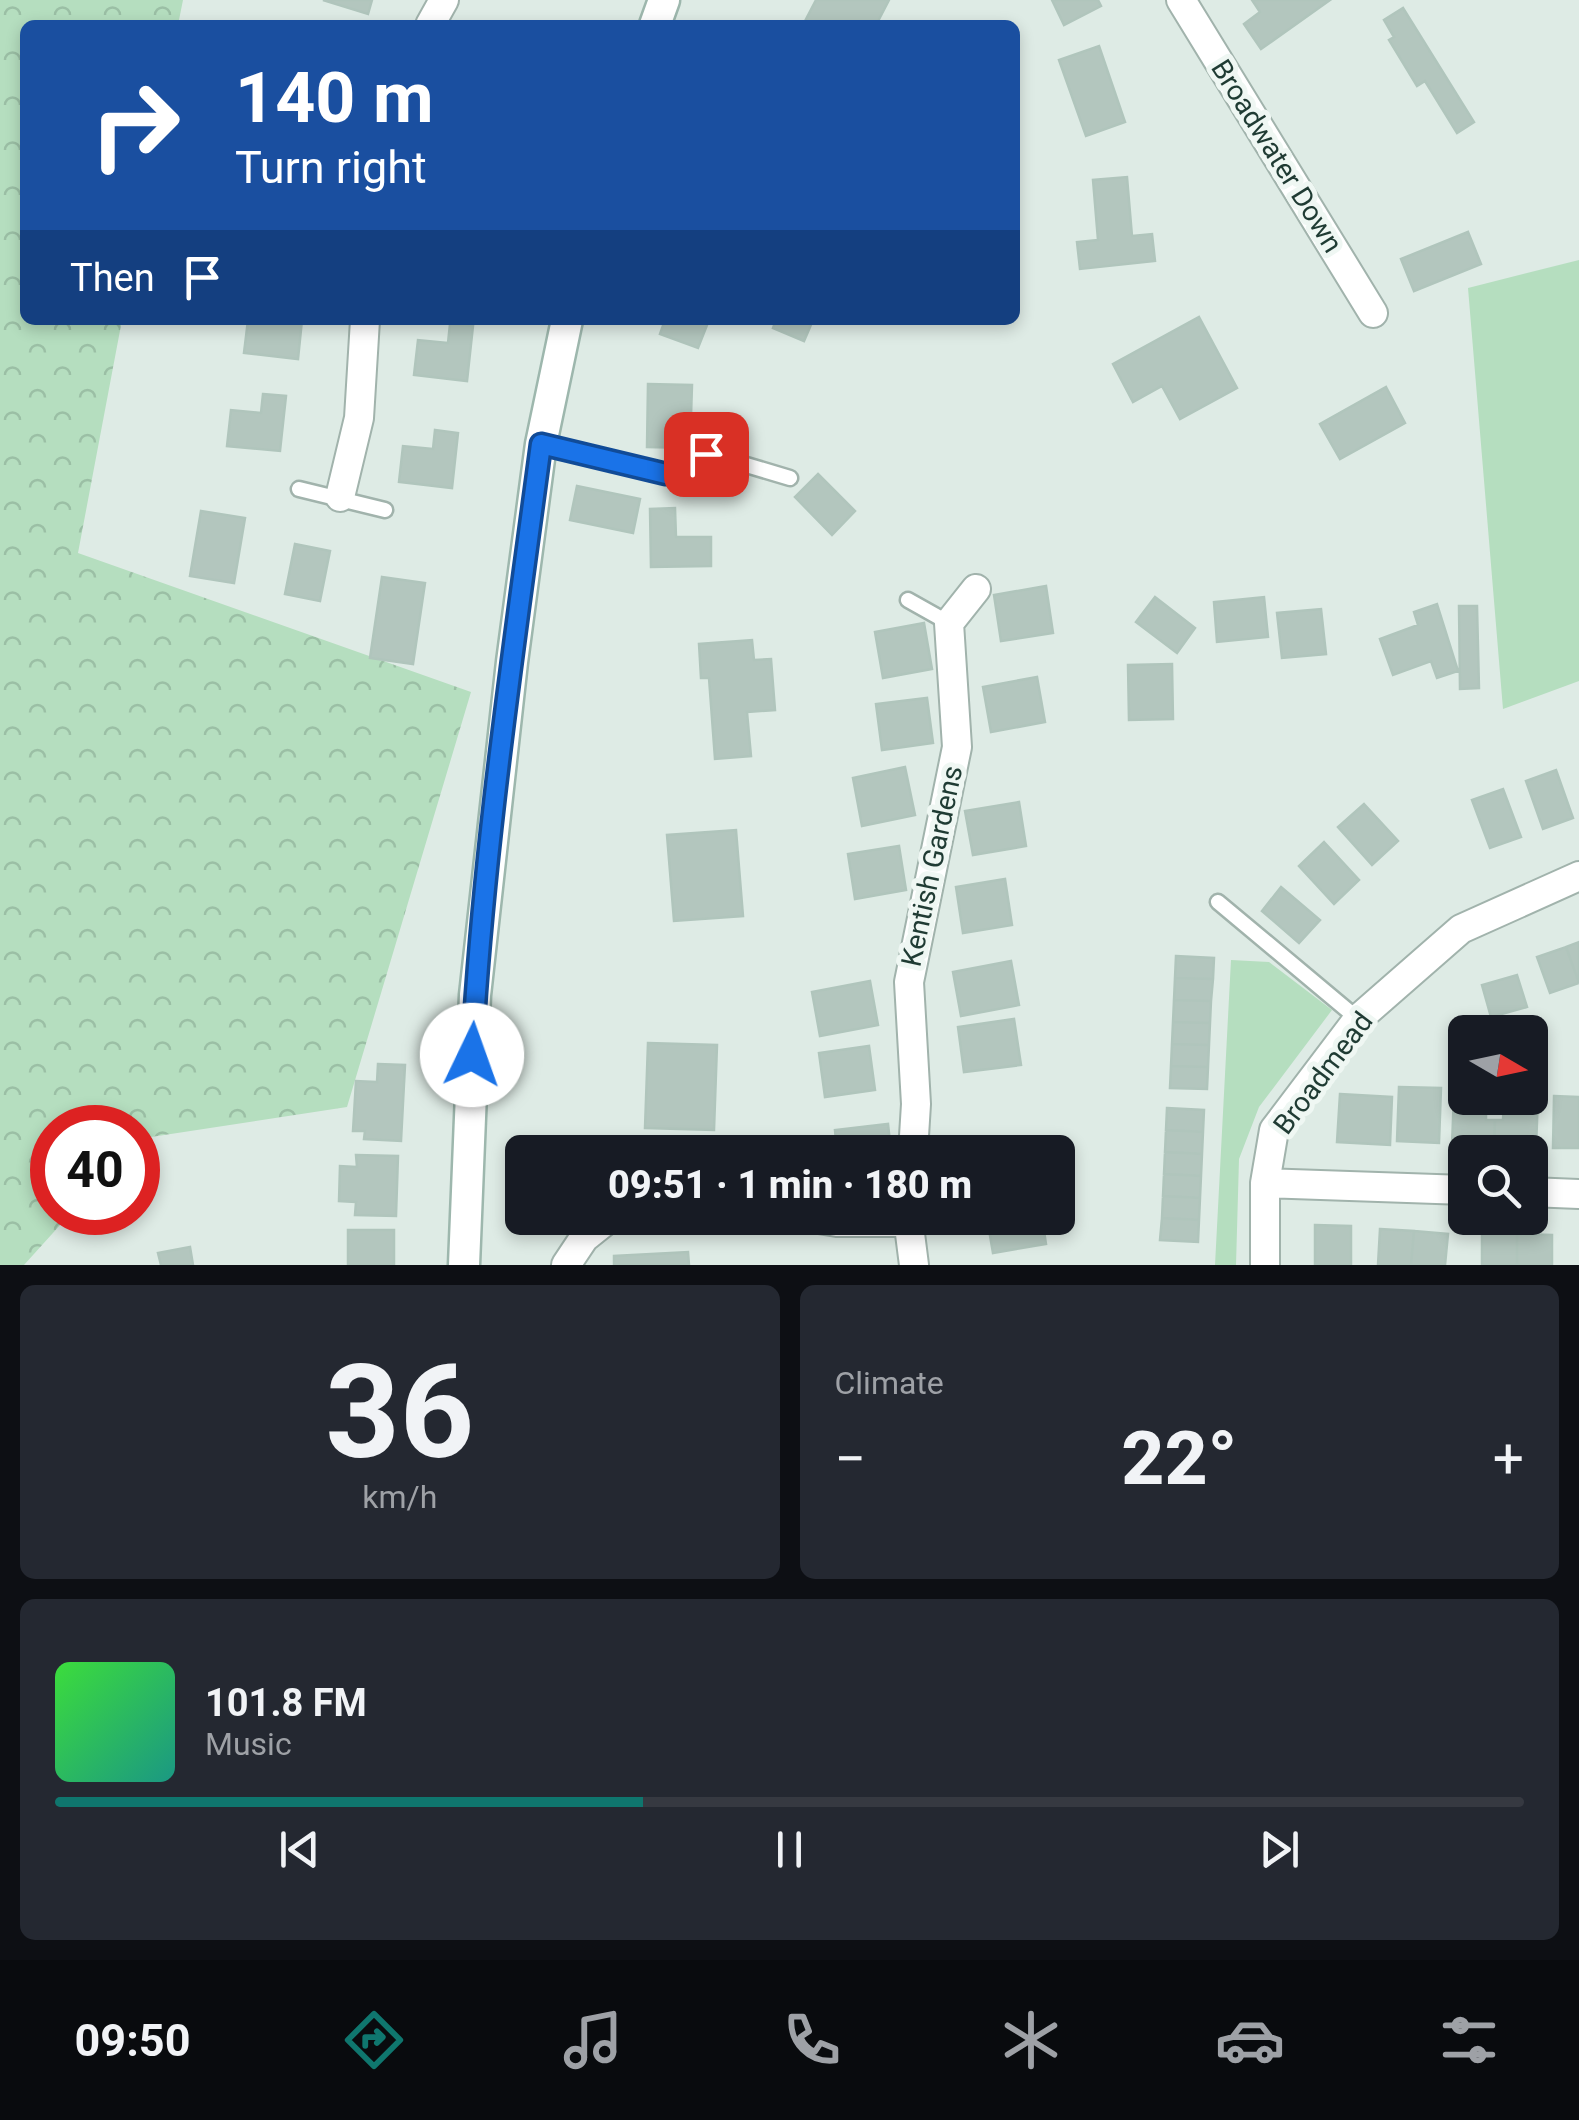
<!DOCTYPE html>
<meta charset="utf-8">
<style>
body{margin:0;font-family:Roboto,sans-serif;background:#242831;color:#f1f3f6;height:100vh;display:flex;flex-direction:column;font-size:38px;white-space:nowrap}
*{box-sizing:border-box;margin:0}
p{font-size:32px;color:#9ea1a6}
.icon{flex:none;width:55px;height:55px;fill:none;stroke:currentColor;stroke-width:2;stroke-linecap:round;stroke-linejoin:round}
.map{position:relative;height:1265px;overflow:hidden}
.details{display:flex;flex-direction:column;gap:20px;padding:20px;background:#0d0f14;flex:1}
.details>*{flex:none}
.top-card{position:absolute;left:20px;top:20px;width:1000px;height:305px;border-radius:15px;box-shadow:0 5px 15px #0003;background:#1a4fa0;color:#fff;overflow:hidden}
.needle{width:65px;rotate:99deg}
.controls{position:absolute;left:1448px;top:1015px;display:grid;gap:20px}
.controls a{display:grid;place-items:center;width:100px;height:100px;border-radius:15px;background:#171b24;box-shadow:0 5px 15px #0003;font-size:50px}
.speed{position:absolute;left:30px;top:1105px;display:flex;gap:20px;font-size:50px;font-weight:700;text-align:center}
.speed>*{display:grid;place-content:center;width:130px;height:130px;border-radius:50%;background:#171b24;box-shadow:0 5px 15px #0003;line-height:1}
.speed .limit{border:15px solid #d22;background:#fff;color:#111}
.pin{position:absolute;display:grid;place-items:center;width:85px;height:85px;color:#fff;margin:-42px;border-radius:20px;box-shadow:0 5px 15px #0006}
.me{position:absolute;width:110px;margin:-55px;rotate:3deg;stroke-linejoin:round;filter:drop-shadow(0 0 8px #0008)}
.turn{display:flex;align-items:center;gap:35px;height:210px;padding:0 50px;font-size:45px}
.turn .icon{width:130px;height:130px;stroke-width:2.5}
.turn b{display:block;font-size:70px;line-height:85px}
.then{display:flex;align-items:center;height:95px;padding:0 50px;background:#0003;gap:20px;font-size:38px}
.big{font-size:75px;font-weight:800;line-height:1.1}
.details .widget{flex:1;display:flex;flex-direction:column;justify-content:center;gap:15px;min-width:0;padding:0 35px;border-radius:15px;background:#242831}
.details .dial{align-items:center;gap:0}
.dial b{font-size:130px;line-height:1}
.song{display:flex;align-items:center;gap:30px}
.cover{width:120px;height:120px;border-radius:15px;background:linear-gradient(135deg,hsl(120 70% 55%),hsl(170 70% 35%))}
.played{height:10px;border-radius:5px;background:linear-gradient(90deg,#0f766e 40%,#363941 40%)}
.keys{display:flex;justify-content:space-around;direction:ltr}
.heat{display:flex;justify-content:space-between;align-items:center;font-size:55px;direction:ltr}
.details .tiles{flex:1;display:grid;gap:20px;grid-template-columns:1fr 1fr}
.widget:last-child{grid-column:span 2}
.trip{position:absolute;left:505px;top:1135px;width:570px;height:100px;border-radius:15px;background:#171b24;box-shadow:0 5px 15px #0003;font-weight:800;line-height:100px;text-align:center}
.tabs{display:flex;height:160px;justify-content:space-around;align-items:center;background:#090b0e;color:#9ea1a6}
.tabs .icon{width:70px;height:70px}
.tabs .on{color:#0f766e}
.tabs b{font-size:45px;color:#f1f3f6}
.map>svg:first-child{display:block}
</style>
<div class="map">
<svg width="1579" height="1265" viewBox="0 0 1579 1265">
<defs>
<pattern id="forest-crowns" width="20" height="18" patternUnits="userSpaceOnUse" patternTransform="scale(2.5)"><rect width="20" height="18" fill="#b5debf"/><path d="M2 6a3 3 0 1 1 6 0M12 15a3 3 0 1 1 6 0" fill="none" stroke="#9bbfa5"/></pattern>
</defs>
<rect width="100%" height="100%" fill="#deebe5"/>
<!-- green -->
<path fill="#b5debf" d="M1579,260V681L1503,709L1468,288Z
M1231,960L1269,962L1332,1010L1259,1107L1239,1159L1236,1265H1215Z"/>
<!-- forest -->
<path fill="url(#forest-crowns)" d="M0,0H183L178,25H25V320H122L78,553L471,692L347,1107L138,1139V1128H52V1212L71,1213L24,1265H0Z"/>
<!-- building -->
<path fill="#b3c6be" stroke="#b0c5bc" stroke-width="2.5" d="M323,0H372L368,14Z
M816,0H889L876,25H803Z
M1052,0H1098L1101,6L1064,25Z
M1252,0H1330L1261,49L1244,24L1260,12Z
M1403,8L1474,122L1457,133L1425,81L1417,86L1389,40L1394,37L1384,20Z
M1099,46L1125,122L1086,136L1059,60Z
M1127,177L1132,236L1152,234L1155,261L1080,269L1077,242L1098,240L1093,180Z
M1468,232L1481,264L1414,291L1401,259Z
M1199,317L1237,388L1180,419L1162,386L1133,402L1113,364Z
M248,320H302L298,359L244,353Z
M665,320H709L698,348L660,334Z
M776,320H813L804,341L773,328Z
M450,324L473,326L467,381L414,375L418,340L448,343Z
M648,384L692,385L690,448L647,447Z
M1386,387L1405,423L1340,459L1320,424Z
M263,394L286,396L280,451L227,446L231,410L261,413Z
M435,430L458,433L452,488L399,482L403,446L433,449Z
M818,474L855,511L832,535L795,497Z
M577,486L640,499L633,533L570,520Z
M675,508L676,537H711V566L651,567L650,509Z
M201,511L245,518L234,583L190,576Z
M295,544L330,551L320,601L285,594Z
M382,577L425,583L413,664L370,658Z
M1046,586L1053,633L1001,641L994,595Z
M1155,597L1195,628L1177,653L1136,622Z
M1264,597L1268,637L1217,642L1214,602Z
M1437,604L1458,671L1437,678L1431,661L1393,675L1380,639L1418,625L1414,612Z
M1459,606H1477L1479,688L1460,689Z
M1321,609L1326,654L1282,658L1277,613Z
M924,623L932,669L883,678L875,632Z
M752,640L754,660L771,659L775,710L747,712L751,756L715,759L709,678H701L699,644Z
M1172,664L1173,719L1129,720L1128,665Z
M1037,677L1045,722L991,732L983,687Z
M927,698L933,743L882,750L876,704Z
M905,767L915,815L862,826L853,778Z
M1556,770L1573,818L1543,829L1526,781Z
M1503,789L1521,837L1490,848L1472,800Z
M1019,802L1026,846L973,855L965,811Z
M1364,804L1398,841L1372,865L1338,827Z
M736,830L743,916L674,921L667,835Z
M1324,842L1359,880L1334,904L1299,866Z
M899,846L906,890L855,899L848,854Z
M1005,879L1012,925L963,933L956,887Z
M1281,887L1320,920L1299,943L1262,911Z
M1579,942V983L1566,947Z
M1566,947L1579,983L1550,993L1537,957Z
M1176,956L1214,958L1213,979L1175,978Z
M1011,961L1019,1005L961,1016L953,972Z
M1517,975L1527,1007L1491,1017L1482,985Z
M1175,978L1213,979L1211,1001L1174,1000Z
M870,981L878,1025L820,1036L812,992Z
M1174,1000L1211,1001L1210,1023L1173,1022Z
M1014,1019L1021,1065L964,1072L958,1027Z
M1173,1022L1210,1023L1209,1045L1172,1044Z
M648,1043L717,1045L714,1130L645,1128Z
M1172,1044L1209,1045L1208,1067L1171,1066Z
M869,1046L875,1090L825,1097L819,1053Z
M378,1064L405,1065L401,1141L364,1139L365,1131H353L356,1081L377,1082Z
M1171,1066L1208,1067L1207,1089L1170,1088Z
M1399,1087L1441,1088L1439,1143L1397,1141Z
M1340,1094L1392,1097L1390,1145L1337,1142Z
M1454,1094L1486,1098V1120H1495L1494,1146L1452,1145Z
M1554,1096L1579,1097V1148H1553Z
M1538,1097L1536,1147L1494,1146L1495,1120H1503L1504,1098Z
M1167,1108L1204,1110L1203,1132L1166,1130Z
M888,1124L891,1152H837L835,1130Z
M1166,1130L1203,1132L1202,1154L1165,1152Z
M1165,1152L1202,1154L1201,1176L1164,1174Z
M356,1155L398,1156L396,1216L355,1215L356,1202L339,1201L340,1166L357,1167Z
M1164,1174L1201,1176L1200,1198L1163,1196Z
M1163,1196L1200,1198L1199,1220L1162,1218Z
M987,1218H1042L1046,1244L993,1253Z
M1162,1218L1199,1220L1198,1242L1160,1240Z
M1315,1225L1351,1226V1265H1315Z
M1380,1229L1414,1231L1411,1265H1378Z
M348,1230H394V1265H348Z
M1414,1231L1448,1234L1445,1265H1411Z
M1482,1233L1517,1234V1265H1482Z
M1517,1234L1552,1235V1265H1517Z
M190,1247L193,1265H161L158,1253Z
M688,1252L689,1265H614V1256Z"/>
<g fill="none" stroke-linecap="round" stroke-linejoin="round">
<defs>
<path id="lane" d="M541,444L666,474L706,453L790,478
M299,489L385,510
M908,600L949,623
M1218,902L1358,1019"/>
<path id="street" d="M1181,0L1373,313
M430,25L444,0
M340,497L359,418L365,320
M913,1152L916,1104L909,982L957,747L949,623L976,589
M1265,1183L1465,1190
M1530,1192L1579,1194
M813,1218L837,1222H908
M908,1218L914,1265
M566,1265L584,1238L609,1218
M1265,1265V1183L1274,1130L1358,1019L1461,929L1579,876"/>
<path id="secondary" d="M655,25L664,0
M464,1265L475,995L512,662L541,444L567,320"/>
</defs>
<!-- lane casing -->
<use href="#lane" stroke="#a1b3ac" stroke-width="19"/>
<!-- street casing -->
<use href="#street" stroke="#a1b3ac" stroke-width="32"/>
<!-- secondary casing -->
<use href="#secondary" stroke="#9db7ad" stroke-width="35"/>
<!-- lane -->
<use href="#lane" stroke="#fff" stroke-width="14"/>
<!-- street -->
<use href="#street" stroke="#fff" stroke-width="28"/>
<!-- secondary -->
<use href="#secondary" stroke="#fff" stroke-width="30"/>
</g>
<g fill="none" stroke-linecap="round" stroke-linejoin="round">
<defs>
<path id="route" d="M472,1055C483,851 514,647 541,444L666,474L706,454"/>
</defs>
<!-- route casing -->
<use href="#route" stroke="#114b97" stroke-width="25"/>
<!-- route -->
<use href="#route" stroke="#1a73e8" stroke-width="18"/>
</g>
<g text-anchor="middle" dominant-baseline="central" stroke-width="10" stroke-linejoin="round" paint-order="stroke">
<!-- street labels -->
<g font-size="28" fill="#1f3b33" stroke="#eff7f3">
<text transform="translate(1277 156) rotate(58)">Broadwater Down</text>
<text transform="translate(932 866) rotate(-78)">Kentish Gardens</text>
<text transform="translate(1323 1073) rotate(-53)">Broadmead</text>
</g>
</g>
</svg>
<div class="controls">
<a><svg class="needle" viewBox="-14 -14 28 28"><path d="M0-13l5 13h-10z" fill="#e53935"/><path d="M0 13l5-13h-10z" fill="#9ea1a6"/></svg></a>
<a><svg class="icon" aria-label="search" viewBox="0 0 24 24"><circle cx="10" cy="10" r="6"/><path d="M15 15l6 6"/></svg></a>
</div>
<div class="speed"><div class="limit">40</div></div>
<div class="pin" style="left:706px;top:454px;background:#d93025"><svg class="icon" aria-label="arrive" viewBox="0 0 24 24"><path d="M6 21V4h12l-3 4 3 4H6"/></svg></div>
<svg class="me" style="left:472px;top:1055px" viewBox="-20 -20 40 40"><circle r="19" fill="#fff"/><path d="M0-13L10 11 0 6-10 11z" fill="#1a73e8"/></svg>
<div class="trip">09:51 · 1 min · 180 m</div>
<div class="top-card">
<div class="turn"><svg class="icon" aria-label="right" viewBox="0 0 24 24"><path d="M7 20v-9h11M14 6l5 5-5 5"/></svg><div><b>140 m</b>Turn right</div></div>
<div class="then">Then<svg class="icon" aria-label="arrive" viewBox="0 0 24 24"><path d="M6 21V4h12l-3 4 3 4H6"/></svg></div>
</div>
</div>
<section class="details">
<div class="tiles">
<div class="widget dial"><b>36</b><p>km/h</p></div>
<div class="widget"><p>Climate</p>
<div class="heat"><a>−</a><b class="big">22°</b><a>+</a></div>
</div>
<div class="widget">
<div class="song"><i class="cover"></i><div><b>101.8 FM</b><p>Music</p></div></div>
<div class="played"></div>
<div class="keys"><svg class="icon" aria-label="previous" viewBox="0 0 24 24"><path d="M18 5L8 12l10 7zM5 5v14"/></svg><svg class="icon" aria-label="pause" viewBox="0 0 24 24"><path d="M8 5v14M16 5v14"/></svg><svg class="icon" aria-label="next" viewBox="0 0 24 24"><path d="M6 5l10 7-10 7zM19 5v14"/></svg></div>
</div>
</div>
</section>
<nav class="tabs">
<b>09:50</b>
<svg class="icon on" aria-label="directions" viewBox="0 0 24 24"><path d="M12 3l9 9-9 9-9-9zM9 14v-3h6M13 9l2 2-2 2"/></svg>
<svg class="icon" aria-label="music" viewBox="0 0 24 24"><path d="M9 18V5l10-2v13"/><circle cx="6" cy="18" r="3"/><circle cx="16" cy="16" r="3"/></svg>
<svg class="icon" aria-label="phone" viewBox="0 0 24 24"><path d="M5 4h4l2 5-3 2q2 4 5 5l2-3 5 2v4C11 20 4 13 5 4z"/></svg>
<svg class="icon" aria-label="climate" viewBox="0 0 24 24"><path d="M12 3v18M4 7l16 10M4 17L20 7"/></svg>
<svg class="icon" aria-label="car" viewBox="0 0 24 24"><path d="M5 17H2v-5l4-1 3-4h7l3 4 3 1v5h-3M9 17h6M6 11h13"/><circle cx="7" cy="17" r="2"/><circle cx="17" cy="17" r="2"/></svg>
<svg class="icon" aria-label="filters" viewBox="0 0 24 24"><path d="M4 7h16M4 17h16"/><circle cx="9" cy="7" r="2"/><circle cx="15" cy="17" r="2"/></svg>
</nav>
